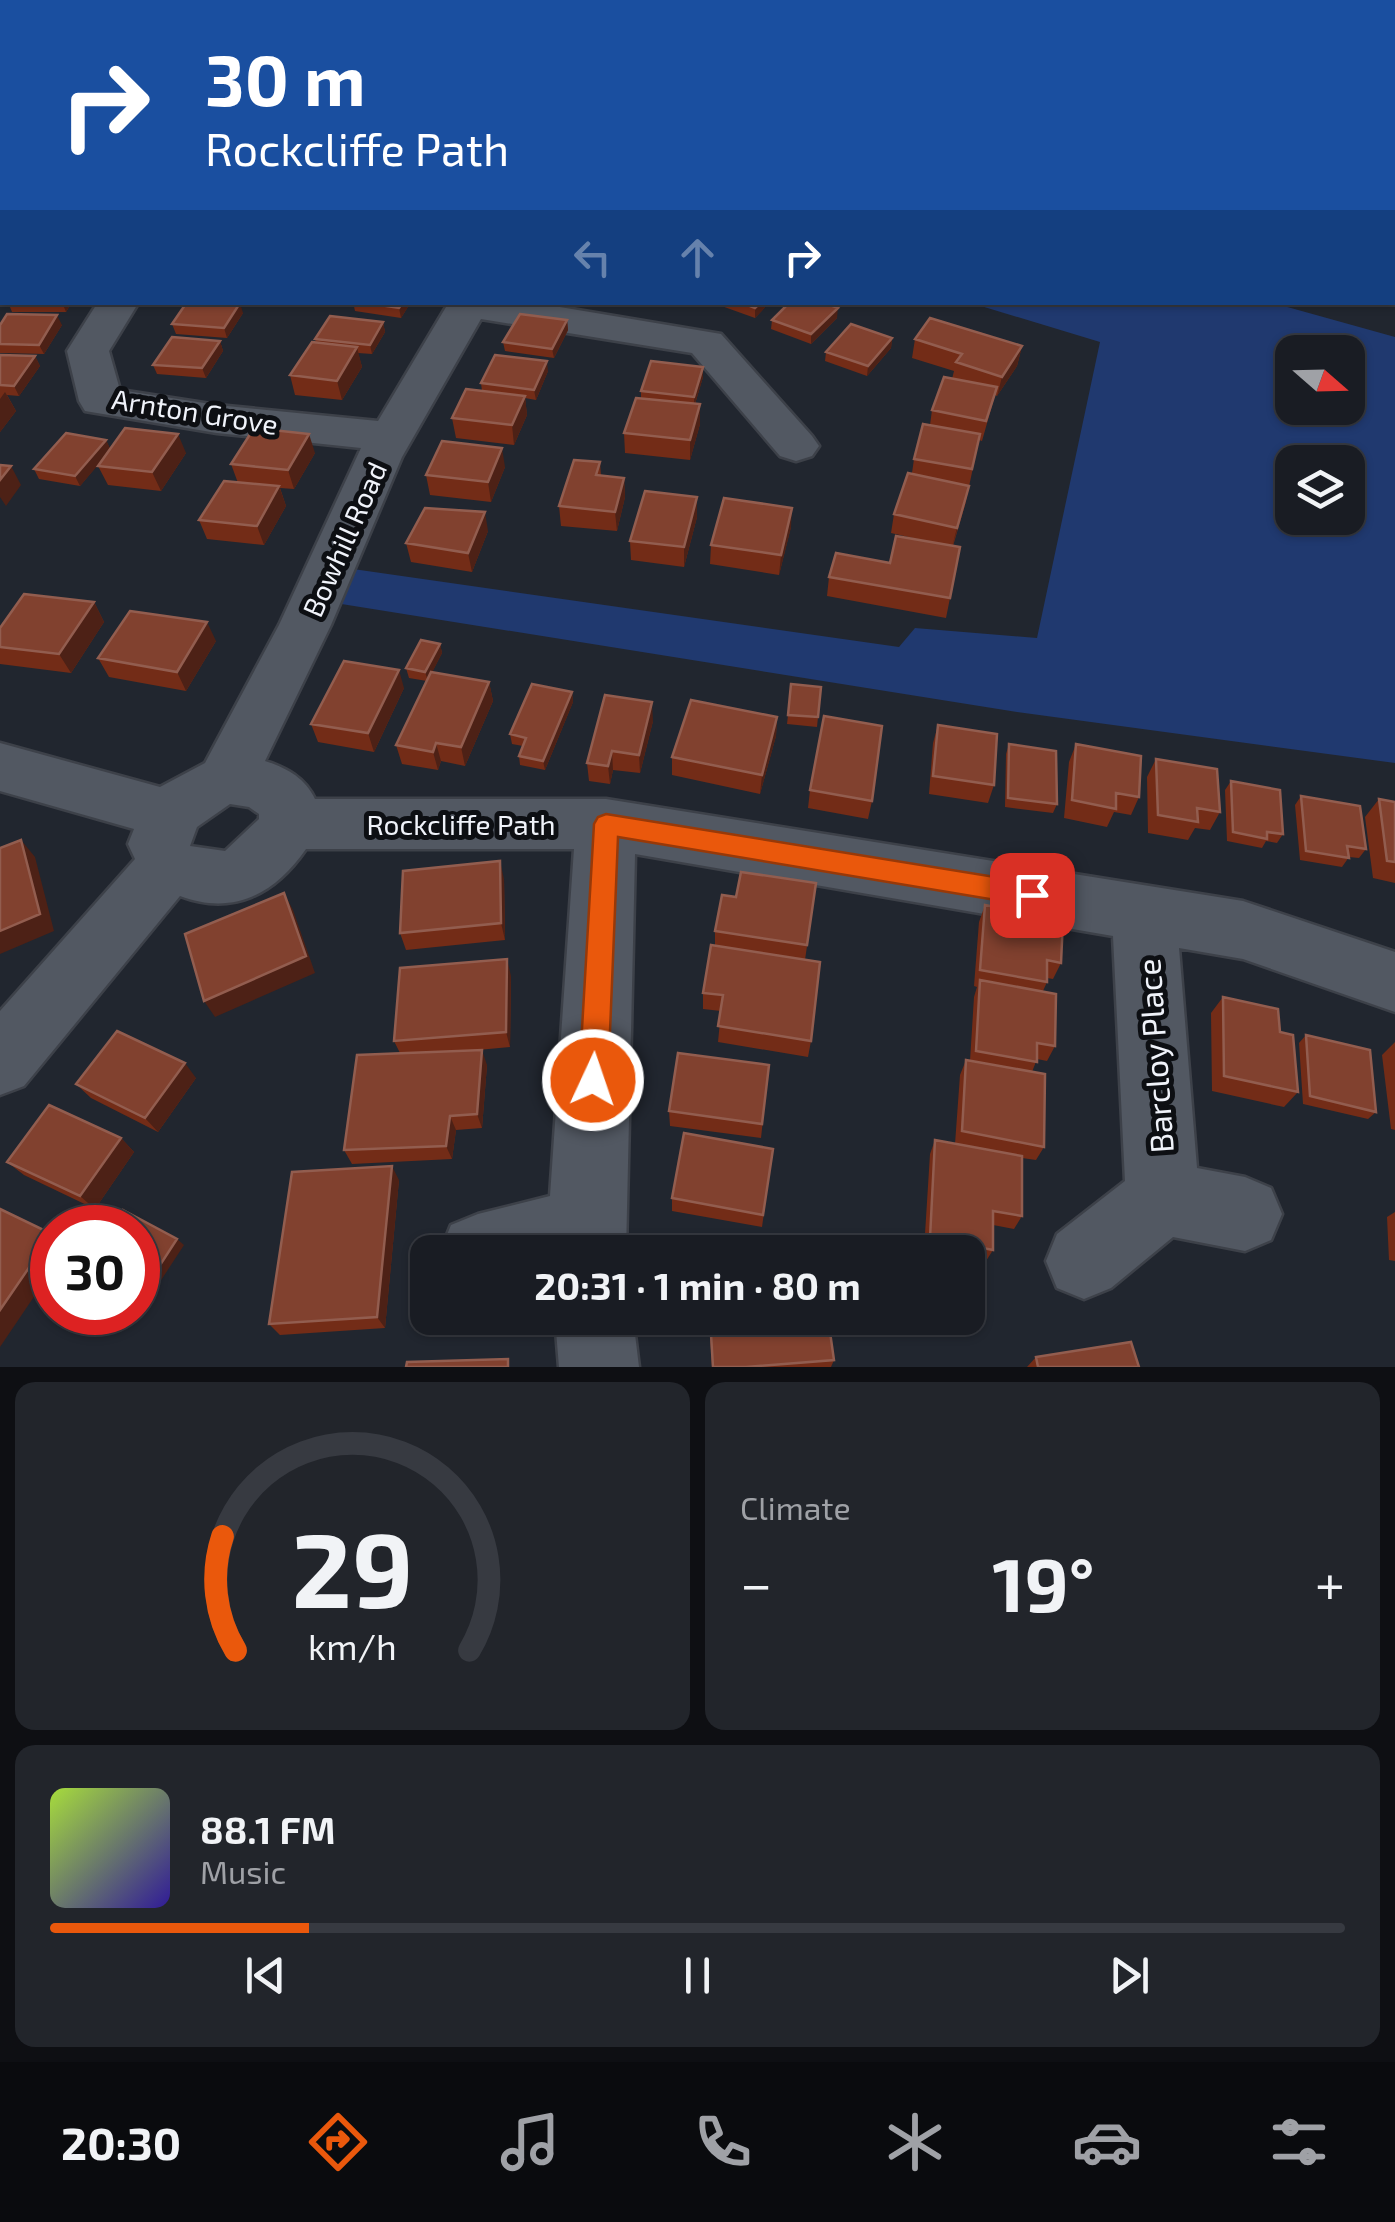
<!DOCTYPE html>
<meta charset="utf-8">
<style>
body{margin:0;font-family:"Exo 2",sans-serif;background:#22252b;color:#f1f3f6;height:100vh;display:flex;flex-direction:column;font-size:38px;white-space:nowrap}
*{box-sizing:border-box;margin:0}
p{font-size:32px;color:#9fa1a6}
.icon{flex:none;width:55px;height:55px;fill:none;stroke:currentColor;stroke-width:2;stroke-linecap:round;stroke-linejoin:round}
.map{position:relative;height:1367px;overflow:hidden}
.drawer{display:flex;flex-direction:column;gap:15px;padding:15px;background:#0e0f13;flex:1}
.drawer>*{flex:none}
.guide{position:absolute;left:0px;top:0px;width:1395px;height:305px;box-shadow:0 2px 8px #0004,0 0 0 2px #373a41;background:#1a4fa0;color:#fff;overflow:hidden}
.needle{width:65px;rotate:110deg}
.buttons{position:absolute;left:1275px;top:335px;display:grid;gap:20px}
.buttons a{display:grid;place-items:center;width:90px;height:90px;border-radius:20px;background:#191c23;box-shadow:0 2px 8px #0004,0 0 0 2px #373a41;font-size:50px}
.speed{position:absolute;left:30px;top:1205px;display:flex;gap:20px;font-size:50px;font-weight:700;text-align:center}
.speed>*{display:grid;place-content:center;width:130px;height:130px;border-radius:50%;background:#191c23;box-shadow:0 2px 8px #0004,0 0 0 2px #373a41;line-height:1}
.speed .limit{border:15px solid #d22;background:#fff;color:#111}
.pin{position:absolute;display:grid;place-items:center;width:85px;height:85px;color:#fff;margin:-42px;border-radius:20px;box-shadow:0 5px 15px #0006}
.me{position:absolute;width:110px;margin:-55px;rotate:3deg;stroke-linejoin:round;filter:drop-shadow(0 0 8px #0008)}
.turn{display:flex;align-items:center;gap:35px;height:210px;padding:0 40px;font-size:45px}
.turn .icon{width:130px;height:130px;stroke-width:2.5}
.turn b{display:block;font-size:70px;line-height:85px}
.lanes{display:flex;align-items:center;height:95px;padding:0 40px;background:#0003;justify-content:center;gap:50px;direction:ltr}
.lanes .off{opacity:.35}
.big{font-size:75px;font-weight:700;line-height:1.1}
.drawer .tile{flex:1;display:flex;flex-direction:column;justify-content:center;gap:15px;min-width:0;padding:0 35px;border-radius:20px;background:#22252b}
.drawer .dial{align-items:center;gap:0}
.dial svg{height:260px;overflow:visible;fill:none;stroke:#373a41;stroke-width:7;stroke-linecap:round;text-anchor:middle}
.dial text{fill:#f1f3f6;stroke:none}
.song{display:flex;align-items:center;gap:30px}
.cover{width:120px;height:120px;border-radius:15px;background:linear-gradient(135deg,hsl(80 70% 55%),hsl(250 70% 35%))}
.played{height:10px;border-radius:5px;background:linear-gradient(90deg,#ea580c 20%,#373a41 20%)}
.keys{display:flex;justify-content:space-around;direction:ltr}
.heat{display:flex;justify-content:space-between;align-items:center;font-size:55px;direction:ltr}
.drawer .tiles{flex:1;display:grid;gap:15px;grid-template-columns:1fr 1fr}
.tile:last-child{grid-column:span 2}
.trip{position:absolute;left:410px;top:1235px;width:575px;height:100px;border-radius:20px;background:#191c23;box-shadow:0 2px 8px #0004,0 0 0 2px #373a41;font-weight:700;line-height:100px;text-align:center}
.tabs{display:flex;height:160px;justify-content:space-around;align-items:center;background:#0a0b0e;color:#9fa1a6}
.tabs .icon{width:70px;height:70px}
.tabs .active{color:#ea580c}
.tabs b{font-size:45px;color:#f1f3f6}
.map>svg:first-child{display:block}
</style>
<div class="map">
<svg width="1395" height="1367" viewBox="0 0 1395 1367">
<rect width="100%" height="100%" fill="#21262f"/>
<!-- green -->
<path fill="#20396f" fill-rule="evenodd" d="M971,303H1273L1395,337V763L1017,712L329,602L346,568L899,647L915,628L1037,638L1100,342ZM1292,352H1348V408H1292ZM1292,462H1348V518H1292Z"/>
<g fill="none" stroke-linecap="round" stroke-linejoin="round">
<defs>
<path id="street" d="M265,0H313L315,2H267Z
M1225,0H1255L1257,2H1227Z
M1392,40H1395V59H1392Z
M1392,236L1395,237V261L1392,260Z
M98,302H139L109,351L120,390L217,405L378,421L449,302H530L721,334L812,436L819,446L812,456L796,461L780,456L692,353L481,319L402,457L331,625L265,761C287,768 305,778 315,799H606L1243,901L1395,952V1012L1243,959L1179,948L1197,1168L1245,1177L1271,1188L1282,1214L1271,1240L1245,1251L1173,1237L1111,1288L1084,1299L1057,1288L1046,1261L1057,1234L1125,1181L1113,936L635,854L626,1252H440L451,1225L478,1214L550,1196L574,849H306C275,894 233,916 180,896L24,1086L0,1095V1011L135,859L128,844L134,829L0,791V743L160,787L205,763L279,625L361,448L217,433L85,411L79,401L67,351ZM230,804L249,807L259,814V819L225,851L190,846L197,827Z
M555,1318H633L639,1367H559Z"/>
<path id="secondary" d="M165,2L167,0
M0,204L2,201"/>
</defs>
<!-- street casing -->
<use href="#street" stroke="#3d4149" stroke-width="5"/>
<!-- secondary casing -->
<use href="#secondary" stroke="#3d4149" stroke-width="60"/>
<!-- street -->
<use href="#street" fill="#525862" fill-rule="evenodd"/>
<!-- secondary -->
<use href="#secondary" stroke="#525862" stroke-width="55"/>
</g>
<!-- wall -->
<path fill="#732c17" d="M537,0H579L576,2H537Z
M614,0H663L661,2H611Z
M989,0H1036L1034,2H989Z
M1128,0H1178L1177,2H1128Z
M1272,0H1307L1306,2H1271Z
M1330,0H1365L1364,2H1329Z
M1395,0V31H1392V2Z
M8,302H72L66,312H12Z
M353,302H411L401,318L355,311Z
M716,302H770L755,318L716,304Z
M243,313L227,338L176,334L172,324Z
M837,318L811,344L771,329L772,320Z
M567,320L568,330L554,358L505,351L503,342Z
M383,322L385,332L372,354L358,353L362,367L342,400L295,395L290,375L316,343L315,339Z
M0,325H62L44,354L0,353Z
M892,338L891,348L867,376L825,361L826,352Z
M915,339L1022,346L1017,366L997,396L995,395L982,441L979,440L965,505L953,546L950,598L946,618L827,596L829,577L890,563L926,541L891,533L894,514L912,473L914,459L930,425L932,410L952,379L954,371L912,358Z
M220,341L223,351L206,378L157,374L153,365Z
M0,355L35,356L40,366L19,396L7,395L16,411L0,432Z
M703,367V377L695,404H700V424L690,460L625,453L624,433L641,398V391Z
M548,371L536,400L525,398L527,415L514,445L456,438L452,418L482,391L481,383Z
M106,440L110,449L186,453L161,491L108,485L98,466L106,455L80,486L39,479L34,469Z
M315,453L294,489L280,488L286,506L264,545L207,539L199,520L238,483L231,464Z
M600,462L601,476L624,478L625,497L617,531L561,526L559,506Z
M505,467L491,502L430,495L426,475Z
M697,517L684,567L631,560L630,541Z
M791,527L779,575L710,564L711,545Z
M488,531L472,572L411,562L406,543Z
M94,602L104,622L71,673L0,664V628Z
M216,641L186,691L109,677L98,658Z
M440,644L442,653L432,672L489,682L493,701L465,766L441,761L438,770L402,764L396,745L427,681L409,678L406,668Z
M821,687L817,727L787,724L788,715Z
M404,688L374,752L318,742L311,724Z
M572,692L573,702L545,770L520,765L519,756L523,746L512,744L510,734Z
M777,717L776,736L760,794L672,775V757Z
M653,721L640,773L613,770L610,784L589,781L587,763Z
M938,725L994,785L988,803L929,794L933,743Z
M1009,744L1057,804L1053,813L1005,807L1006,754Z
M1076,744L1139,797L1131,815L1114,812L1107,827L1064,818L1069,762Z
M1156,759L1220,812L1210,830L1195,828L1188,840L1148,833L1147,777Z
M1231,781L1283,834L1277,843L1266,841L1262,848L1227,841L1225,790Z
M810,790L872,801L868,819L808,808Z
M1301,796L1366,849L1359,858L1349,857L1342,867L1300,860L1295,805Z
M1379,799L1395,802V883L1373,878L1365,817Z
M504,879L505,940L406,950L400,933Z
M816,883L805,960L811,1041L808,1057L718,1042L721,1011L703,1009V993L715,946V931L736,897Z
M985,905L1061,963L1053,979L1047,978V982L1043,991L1055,1046L1047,1061L1037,1059L1032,1072L1044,1147L1036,1160L1022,1158V1216L1014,1229L993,1225V1250L986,1261L968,1258V1252H937L924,1250L930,1154L935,1140L955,1144L960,1075L966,1060L970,1061L974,997L977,987L974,986L979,922Z
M511,976L510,1047L467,1051L487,1065L482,1128L456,1130L452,1159L352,1164L344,1150L400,1053L394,1041Z
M1223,997L1280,1032L1298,1092L1284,1107L1212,1091L1211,1013Z
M1306,1035L1376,1112L1368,1119L1303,1104L1299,1043Z
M1395,1042V1130L1391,1129L1382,1055Z
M769,1065L761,1138L670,1126L669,1111Z
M196,1078L158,1132L91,1098L76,1084Z
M121,1138L134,1152L95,1209L24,1175L7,1162Z
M773,1149L762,1227L672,1211V1198Z
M399,1180L385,1328L280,1335L269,1324Z
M1395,1212V1261L1389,1260L1387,1217Z
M709,1318H828L834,1360L831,1367H712Z
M1036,1357L1139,1367H1027Z"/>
<!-- shaded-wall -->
<path fill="#4d2116" d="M62,302H72L66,312Z
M403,302H411L401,318L399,308Z
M761,302H770L755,318V308Z
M240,303L243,313L227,338L224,328Z
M838,308L837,318L811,344V334Z
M57,315L62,325L44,354L39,345Z
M567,320L568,330L554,358L552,349Z
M383,322L385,332L372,354L370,345Z
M892,338L891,348L867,376L868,366Z
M220,341L223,351L206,378L202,368Z
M1022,346L1017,366L997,396L1002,377Z
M357,347L362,367L342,400L337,381Z
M35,356L40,366L19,396L14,386Z
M547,361L548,371L536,400L534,390Z
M703,367V377L694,407V397Z
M5,392L16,411L0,432V399Z
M525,396L527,415L514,445L512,425Z
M700,404V424L690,460V440Z
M178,434L186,453L161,491L152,472Z
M309,434L315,453L294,489L288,470Z
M106,440L111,450L80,486L75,476Z
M502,448L505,467L491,502L488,482Z
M11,466L21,485L6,506L0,497V480Z
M624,478L625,497L617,531L615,512Z
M279,486L286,506L264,545L257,526Z
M969,486L965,505L952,547L957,528Z
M697,497V517L684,567V547Z
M792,508L791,527L779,575L781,555Z
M485,512L488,531L472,572L468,553Z
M94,602L104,622L71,673L59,654Z
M207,622L216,641L186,691L177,672Z
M440,644L442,653L428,681L425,672Z
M399,670L404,688L374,752L368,733Z
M489,682L493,701L465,766L461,747Z
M572,692L573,702L545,770L543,761Z
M652,702L653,721L640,773L639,755Z
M777,717L776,736L760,794L762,775Z
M436,743L441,761L438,770L433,752Z
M612,751L613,770L610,784L608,766Z
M21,840L35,857L54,931L0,954V931Z
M500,861L504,879L505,940L501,923Z
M284,893L293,910L315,973L215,1017L204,1001Z
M507,959L511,976L510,1047L506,1032Z
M482,1050L487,1065L482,1128L477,1114Z
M185,1063L196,1078L158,1132L145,1118Z
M450,1116L456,1130L452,1159L446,1146Z
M121,1138L134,1152L95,1209L80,1196Z
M392,1166L399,1180L385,1328L377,1317Z
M52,1234V1270L0,1347V1310Z
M177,1239L184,1245L156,1288L149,1282Z"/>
<!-- building -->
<path fill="#81412f" stroke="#925d4f" stroke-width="2.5" d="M614,0H630L647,2H611Z
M744,0H785L783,2H742Z
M866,0H905L904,2H865Z
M1378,0H1395V13L1392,12V2H1378Z
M1392,188H1395V212H1392Z
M187,302H232L240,303L224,328L172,324Z
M360,302H403L399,308Z
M740,302H761L755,308Z
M790,302H822L838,308L811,334L772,320Z
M7,314L57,315L39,345L0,344V325Z
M520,314L567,320L552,349L503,342Z
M330,316L383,322L370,345L315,339Z
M930,318L1022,346L1002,377L956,362L962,354L915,339Z
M851,324L892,338L868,366L826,352Z
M172,337L220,341L202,368L153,365Z
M312,342L357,347L337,381L290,375Z
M0,355L35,356L14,386L0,385Z
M495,355L547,361L534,390L481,383Z
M651,361L703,367L694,397L641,391Z
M944,377L997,387L986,421L932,410Z
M466,389L525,396L512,425L452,418Z
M636,398L700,404L690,440L624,433Z
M923,424L980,434L972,469L914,459Z
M125,428L178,434L152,472L98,466Z
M254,428L309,434L288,470L231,464Z
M66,433L106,440L75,476L34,469Z
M442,441L502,448L488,482L426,475Z
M574,460L600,462L596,475L624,478L615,512L559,506Z
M0,465L11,466L0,480Z
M908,473L969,486L957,528L894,514Z
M224,481L279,486L257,526L199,520Z
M645,491L697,497L684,547L630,541Z
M724,498L792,508L781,555L711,545Z
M425,508L485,512L468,553L406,543Z
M896,536L960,547L950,598L829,577L836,553L890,563Z
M24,594L94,602L59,654L0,647V628Z
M130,611L207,622L177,672L98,658Z
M421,640L440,644L425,672L406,668Z
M344,661L399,670L368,733L311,724Z
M431,672L489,682L461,747L436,743L433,752L396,745Z
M532,684L572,692L543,761L519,756L526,738L510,734Z
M791,684L821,687L818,717L788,715Z
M605,695L652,702L639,755L612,751L608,766L587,763Z
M691,700L777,717L762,775L672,757Z
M824,716L882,726L872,801L810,790Z
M938,725L997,734L994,785L933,776Z
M1009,744L1056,751L1057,804L1008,798Z
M1076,744L1141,756L1139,797L1116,793V809L1072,800Z
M1156,759L1217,769L1220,812L1197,808L1198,822L1158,815Z
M1231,781L1280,790L1283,834L1267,832V839L1233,832Z
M1301,796L1360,806L1366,849L1347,846L1349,858L1306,851Z
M1379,799L1395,802V862L1387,861Z
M21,840L40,914L0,931V848Z
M500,861L501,923L400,933L403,871Z
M741,872L816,883L807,945L715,931L722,895L736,897Z
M284,893L306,956L204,1001L185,934Z
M985,905L1063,920L1061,963L1047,960V982L980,970Z
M711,945L820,962L811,1041L718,1026L723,995L703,993Z
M507,959L506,1032L394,1041L400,968Z
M980,980L1056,994L1055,1046L1037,1043V1062L976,1051Z
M1223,997L1278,1009L1280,1032L1293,1035L1298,1092L1224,1076Z
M117,1031L185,1063L145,1118L76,1084Z
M1306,1035L1370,1050L1376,1112L1310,1096Z
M482,1050L477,1114L450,1116L446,1146L344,1150L357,1055Z
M678,1053L769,1065L762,1124L669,1111Z
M966,1060L1045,1074L1044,1147L962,1131Z
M49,1105L121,1138L80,1196L7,1162Z
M684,1133L773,1149L763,1215L672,1198Z
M935,1140L1022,1156V1216L993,1211V1250L930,1238Z
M392,1166L377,1317L269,1324L292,1172Z
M0,1209L52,1234L0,1310Z
M123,1210L177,1239L149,1282L138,1276V1228H111Z
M710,1318H828L834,1360L746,1367H713Z
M1131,1342L1139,1367H1038L1036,1357Z
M508,1359V1367H406L407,1362Z"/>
<!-- route -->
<path fill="#ea580c" stroke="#983908" stroke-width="2.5" d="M606,814L1032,883L1041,887L1045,895L1041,903L1032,906L618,837L608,1080L603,1089L593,1094L583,1089L579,1080L594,824L598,817Z"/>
<g text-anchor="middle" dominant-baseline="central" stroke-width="10" stroke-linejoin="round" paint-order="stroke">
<!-- street labels -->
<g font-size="28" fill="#f0f3fa" stroke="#0d0f13">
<text transform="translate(195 411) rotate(9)">Arnton Grove</text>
<text transform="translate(344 539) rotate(-66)">Bowhill Road</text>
<text x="461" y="824">Rockcliffe Path</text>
</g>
<!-- near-street labels -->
<g font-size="32" fill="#f0f3fa" stroke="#0d0f13">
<text transform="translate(1154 1056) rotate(-94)">Barcloy Place</text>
</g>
</g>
</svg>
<div class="buttons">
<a><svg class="needle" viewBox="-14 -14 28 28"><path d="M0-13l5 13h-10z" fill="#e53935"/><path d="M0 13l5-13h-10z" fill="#9fa1a6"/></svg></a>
<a><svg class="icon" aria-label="layers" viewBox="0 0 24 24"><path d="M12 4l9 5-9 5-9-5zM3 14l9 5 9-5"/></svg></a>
</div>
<div class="speed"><div class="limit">30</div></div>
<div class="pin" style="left:1032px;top:895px;background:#d93025"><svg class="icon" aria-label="arrive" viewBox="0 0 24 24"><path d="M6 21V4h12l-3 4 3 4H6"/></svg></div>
<svg class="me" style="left:593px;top:1080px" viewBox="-20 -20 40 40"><circle r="17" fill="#ea580c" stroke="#fff" stroke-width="3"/><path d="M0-11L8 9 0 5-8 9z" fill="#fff"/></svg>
<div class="trip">20:31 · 1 min · 80 m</div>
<div class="guide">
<div class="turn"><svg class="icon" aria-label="right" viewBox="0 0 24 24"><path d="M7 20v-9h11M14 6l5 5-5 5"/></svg><div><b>30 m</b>Rockcliffe Path</div></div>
<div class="lanes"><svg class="icon off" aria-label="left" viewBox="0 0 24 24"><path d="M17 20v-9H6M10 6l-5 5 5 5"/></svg><svg class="icon off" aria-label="ahead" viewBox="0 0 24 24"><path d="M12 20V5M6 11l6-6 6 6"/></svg><svg class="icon" aria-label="right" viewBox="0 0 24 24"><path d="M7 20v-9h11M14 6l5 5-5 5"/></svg></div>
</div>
</div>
<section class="drawer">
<div class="tiles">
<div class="tile dial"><svg viewBox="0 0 100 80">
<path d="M14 69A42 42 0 1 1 86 69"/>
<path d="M14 69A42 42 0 0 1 10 34" stroke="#ea580c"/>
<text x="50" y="56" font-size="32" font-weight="700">29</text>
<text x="50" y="72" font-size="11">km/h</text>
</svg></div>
<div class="tile"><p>Climate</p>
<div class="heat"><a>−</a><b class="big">19°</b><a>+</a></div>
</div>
<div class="tile">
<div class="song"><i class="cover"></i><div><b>88.1 FM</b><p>Music</p></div></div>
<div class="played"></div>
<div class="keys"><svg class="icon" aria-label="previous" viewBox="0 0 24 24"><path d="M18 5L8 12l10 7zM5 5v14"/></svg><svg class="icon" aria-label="pause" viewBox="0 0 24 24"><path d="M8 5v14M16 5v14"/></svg><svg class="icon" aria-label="next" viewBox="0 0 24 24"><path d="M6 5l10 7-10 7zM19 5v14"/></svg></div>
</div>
</div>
</section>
<nav class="tabs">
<b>20:30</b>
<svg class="icon active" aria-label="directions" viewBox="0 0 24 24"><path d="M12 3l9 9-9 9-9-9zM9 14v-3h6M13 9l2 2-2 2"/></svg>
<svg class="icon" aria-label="music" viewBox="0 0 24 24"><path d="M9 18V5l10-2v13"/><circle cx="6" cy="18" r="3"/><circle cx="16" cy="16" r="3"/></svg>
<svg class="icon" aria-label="phone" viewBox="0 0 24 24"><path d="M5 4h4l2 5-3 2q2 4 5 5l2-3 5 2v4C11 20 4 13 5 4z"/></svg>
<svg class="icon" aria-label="climate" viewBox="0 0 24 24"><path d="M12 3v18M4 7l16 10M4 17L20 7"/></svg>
<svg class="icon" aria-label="car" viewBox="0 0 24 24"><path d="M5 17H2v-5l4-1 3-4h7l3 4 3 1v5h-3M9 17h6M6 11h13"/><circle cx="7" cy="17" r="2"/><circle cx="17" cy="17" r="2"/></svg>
<svg class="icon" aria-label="filters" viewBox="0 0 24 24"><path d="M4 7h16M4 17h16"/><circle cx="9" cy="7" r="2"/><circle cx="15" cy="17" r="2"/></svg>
</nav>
